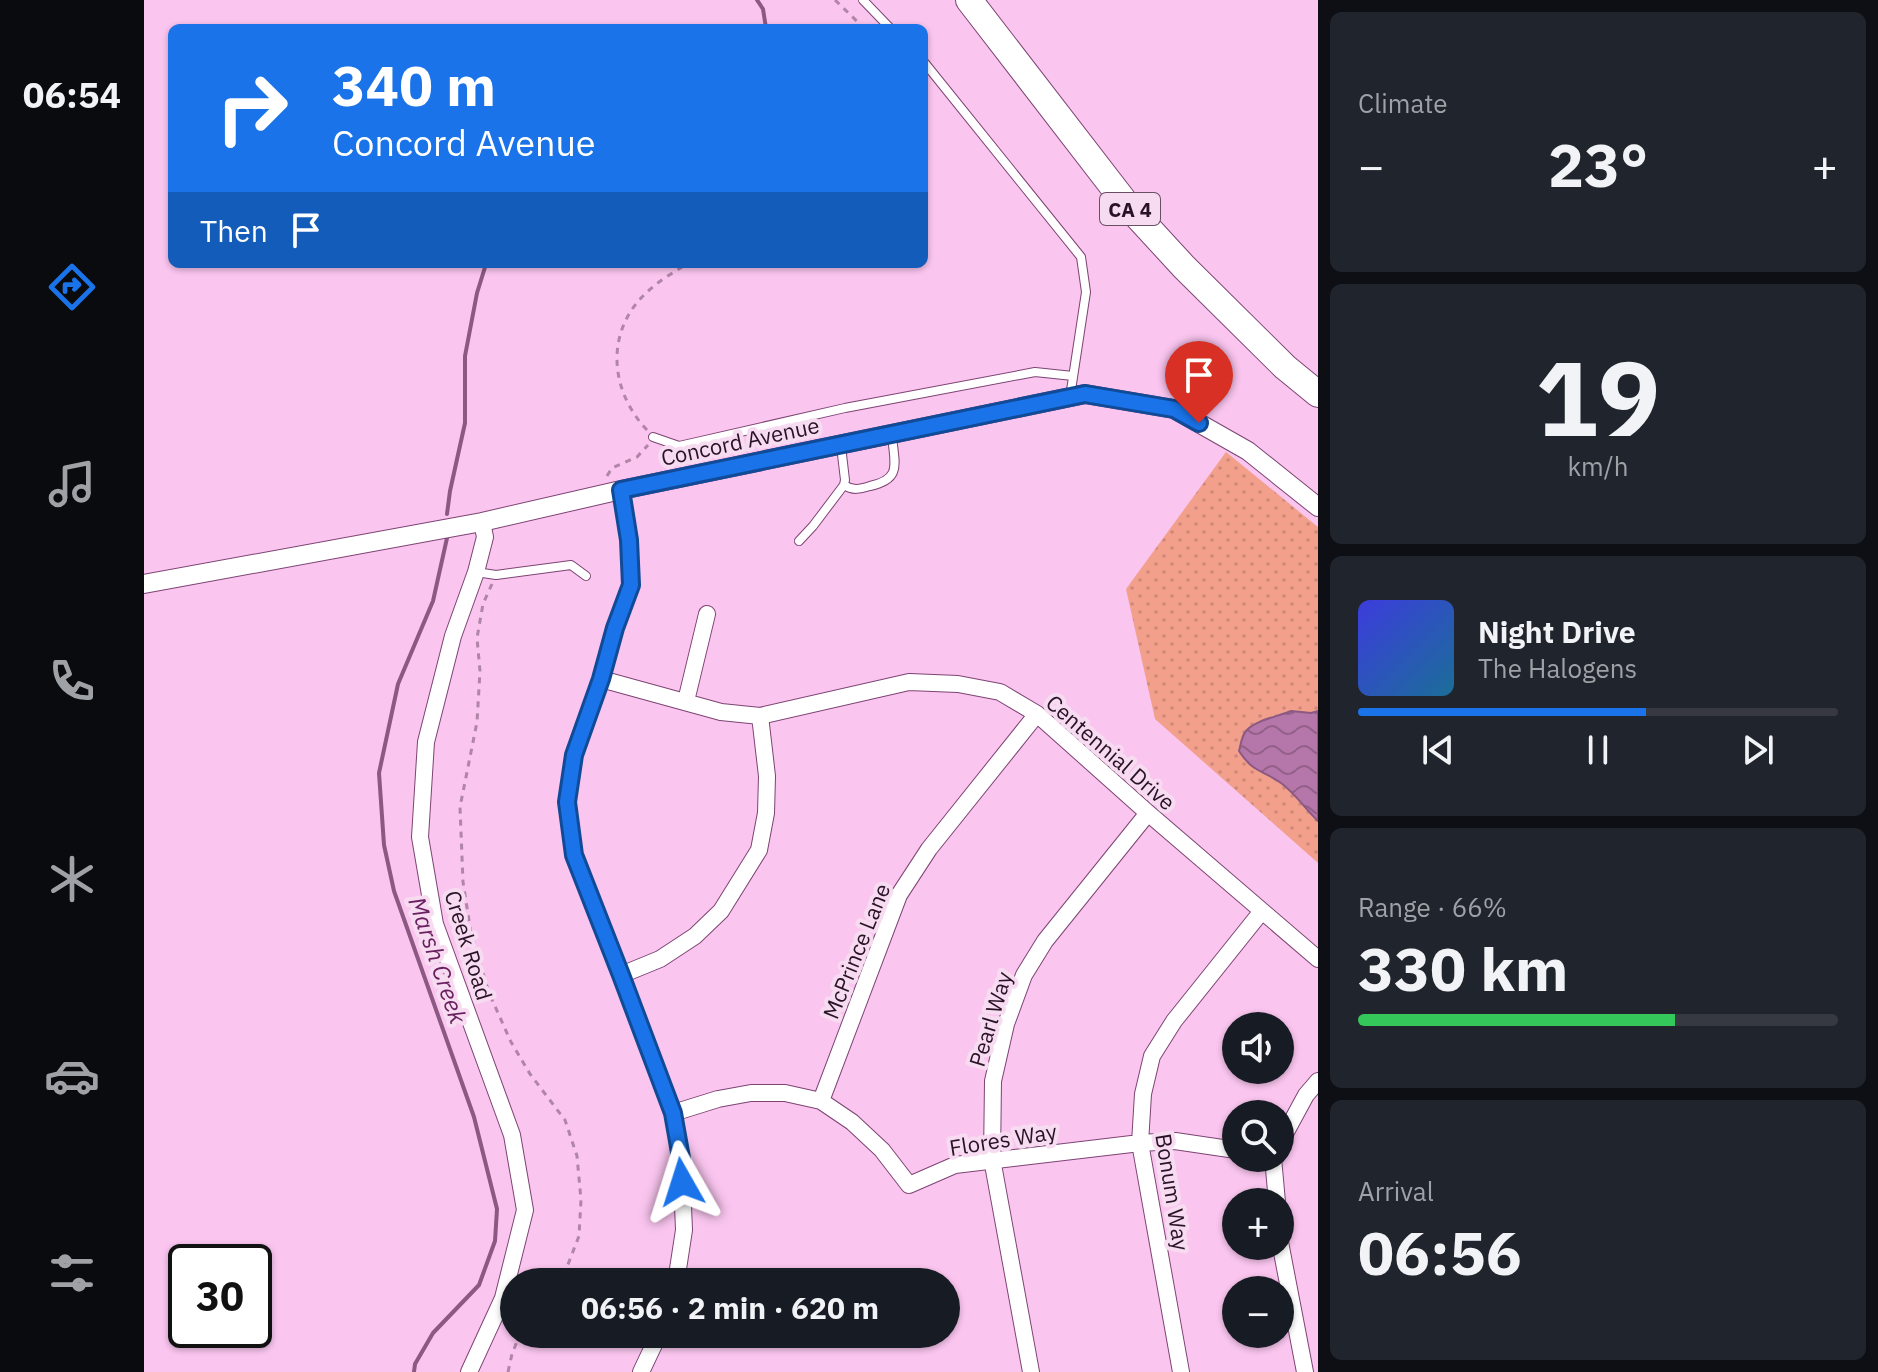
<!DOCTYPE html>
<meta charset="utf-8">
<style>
body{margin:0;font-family:"IBM Plex Sans",sans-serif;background:#20242c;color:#f1f3f6;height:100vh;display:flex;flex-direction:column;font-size:30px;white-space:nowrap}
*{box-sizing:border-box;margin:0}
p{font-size:26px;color:#9ea1a6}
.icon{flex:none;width:44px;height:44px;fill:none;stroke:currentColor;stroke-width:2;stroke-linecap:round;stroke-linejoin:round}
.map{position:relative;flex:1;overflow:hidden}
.panel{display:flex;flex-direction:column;gap:12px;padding:12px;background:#0d0f14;width:560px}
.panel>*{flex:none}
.guide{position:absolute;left:24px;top:24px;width:760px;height:244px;border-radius:12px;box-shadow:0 2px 6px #0004;background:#1a73e8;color:#fff;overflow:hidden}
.buttons{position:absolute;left:1078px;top:1012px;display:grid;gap:16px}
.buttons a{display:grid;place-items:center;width:72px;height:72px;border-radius:50%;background:#171b24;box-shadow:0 2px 6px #0004;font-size:40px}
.speed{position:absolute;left:24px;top:1244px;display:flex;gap:16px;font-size:40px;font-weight:700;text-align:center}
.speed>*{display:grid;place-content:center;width:104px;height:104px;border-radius:50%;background:#171b24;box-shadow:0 2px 6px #0004;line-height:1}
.speed .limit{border:4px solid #111;border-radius:12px;background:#fff;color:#111}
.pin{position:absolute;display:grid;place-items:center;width:68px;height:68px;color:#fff;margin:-82px -34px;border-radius:50% 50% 50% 0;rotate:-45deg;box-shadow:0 0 8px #0007}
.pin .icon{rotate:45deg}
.me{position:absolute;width:88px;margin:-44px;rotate:354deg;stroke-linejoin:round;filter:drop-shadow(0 0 6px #0008)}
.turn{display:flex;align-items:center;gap:28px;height:168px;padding:0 32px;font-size:36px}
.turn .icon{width:104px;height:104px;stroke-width:2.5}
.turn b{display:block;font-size:56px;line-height:68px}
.then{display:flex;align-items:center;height:76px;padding:0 32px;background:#0003;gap:16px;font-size:30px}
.big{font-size:60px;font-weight:700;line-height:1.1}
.panel .widget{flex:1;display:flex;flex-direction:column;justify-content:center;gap:12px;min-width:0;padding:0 28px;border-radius:12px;background:#20242c}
.panel .dial{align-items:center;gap:0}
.dial b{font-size:104px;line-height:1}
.song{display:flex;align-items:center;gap:24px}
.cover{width:96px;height:96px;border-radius:12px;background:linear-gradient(135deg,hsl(240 70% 55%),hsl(200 70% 35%))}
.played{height:8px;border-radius:4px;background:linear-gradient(90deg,#1a73e8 60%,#363941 60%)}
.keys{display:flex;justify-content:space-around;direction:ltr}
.heat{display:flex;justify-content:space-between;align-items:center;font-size:44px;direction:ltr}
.charge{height:12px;border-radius:6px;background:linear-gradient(90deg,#34c759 66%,#363941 0)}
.trip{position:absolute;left:356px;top:1268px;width:460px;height:80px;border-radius:40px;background:#171b24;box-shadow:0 2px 6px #0004;font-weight:700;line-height:80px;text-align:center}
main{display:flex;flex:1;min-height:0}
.menu{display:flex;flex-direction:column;width:144px;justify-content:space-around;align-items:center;background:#090b0e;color:#9ea1a6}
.menu .icon{width:56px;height:56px}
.menu .active{color:#1a73e8}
.menu b{font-size:36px;color:#f1f3f6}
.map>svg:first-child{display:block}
</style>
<main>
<nav class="menu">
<b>06:54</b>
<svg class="icon active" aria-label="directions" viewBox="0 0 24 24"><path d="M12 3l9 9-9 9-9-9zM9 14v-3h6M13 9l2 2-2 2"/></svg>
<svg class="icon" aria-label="music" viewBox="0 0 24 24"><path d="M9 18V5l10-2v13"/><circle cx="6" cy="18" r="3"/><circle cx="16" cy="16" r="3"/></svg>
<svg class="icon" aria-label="phone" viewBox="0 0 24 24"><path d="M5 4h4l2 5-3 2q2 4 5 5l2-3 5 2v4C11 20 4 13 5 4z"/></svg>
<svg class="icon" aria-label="climate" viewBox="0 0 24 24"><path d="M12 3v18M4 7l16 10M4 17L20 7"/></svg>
<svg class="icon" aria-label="car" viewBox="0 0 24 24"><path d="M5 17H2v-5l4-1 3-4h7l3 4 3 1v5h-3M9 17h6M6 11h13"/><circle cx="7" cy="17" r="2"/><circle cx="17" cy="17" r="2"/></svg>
<svg class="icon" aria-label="filters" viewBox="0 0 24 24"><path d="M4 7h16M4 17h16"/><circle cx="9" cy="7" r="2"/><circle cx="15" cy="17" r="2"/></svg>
</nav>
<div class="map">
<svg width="1174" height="1372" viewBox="0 0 1174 1372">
<defs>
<pattern id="grass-dots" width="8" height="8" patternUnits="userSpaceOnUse" patternTransform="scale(2)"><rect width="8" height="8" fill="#f2a08c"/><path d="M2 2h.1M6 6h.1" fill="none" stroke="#d08979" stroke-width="1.8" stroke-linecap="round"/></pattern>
<pattern id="water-waves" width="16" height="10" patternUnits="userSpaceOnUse" patternTransform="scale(2)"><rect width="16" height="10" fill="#b577a9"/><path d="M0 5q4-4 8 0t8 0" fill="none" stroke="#936089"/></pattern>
</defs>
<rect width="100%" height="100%" fill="#fac5ef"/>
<!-- grass -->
<path fill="url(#grass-dots)" d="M1082,452L1174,527V863L1011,719L982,589Z"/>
<!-- water -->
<path fill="url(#water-waves)" stroke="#8b5982" stroke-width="2" d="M1147,711L1167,713L1174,711V821C1161,809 1152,794 1137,783C1119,770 1109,773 1095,751C1097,745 1097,737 1102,731C1111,720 1133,717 1147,711Z"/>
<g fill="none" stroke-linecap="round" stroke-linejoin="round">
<!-- stream -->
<path stroke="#8b5982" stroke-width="4" d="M613,0L619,9L622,28
M303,514L306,491L321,423V356L333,293L342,264
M270,1372L271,1364L289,1333L335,1285L351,1241L353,1209L330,1117L250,891L240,845L235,773L254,684L289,601L303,538"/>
<defs>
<path id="service" d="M719,0L746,28
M780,62L937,257L942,292L926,397
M509,437L535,446L701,408L891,372L929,376
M700,485C709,491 716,489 726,486C759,479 750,463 748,435
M655,541L669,526L700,485L701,480L697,446
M332,572L352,575L427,565L442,576"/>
<path id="minor" d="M477,490L485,540L487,585L471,628L457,679L430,755L423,802L430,855L477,975L529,1113L537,1158L540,1230L532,1282
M457,679L577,712L616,716L765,682L814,684L856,692L893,714L1004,813L1174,959
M542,701L563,614
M477,975L516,959L551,936L577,911L615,850L622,813L623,776L616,716
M677,1101L755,895L785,849L893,714
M529,1113L574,1099L607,1093H641L677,1101L708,1122L738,1150L765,1185L811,1165L996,1143L1031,1141L1092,1150
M1136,1143L1162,1095L1174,1081
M1129,1158L1133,1202
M1136,1242L1161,1372
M325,1372L359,1298L381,1210L368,1135L291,924L276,837L282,742L309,636L332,572L341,537L338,522
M497,1372L515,1334
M887,1372L848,1159L849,1081L862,1024L880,975L901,941L1004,813
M1037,1372L996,1143L999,1094L1008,1056L1030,1021L1118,911"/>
<path id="tertiary" d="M0,584L338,522L477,490L941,394L1030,409L1104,451L1174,507"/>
<path id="trunk" d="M825,0L983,205L1040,267L1141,367L1174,394"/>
</defs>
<!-- service casing -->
<use href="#service" stroke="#7d4473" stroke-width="10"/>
<!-- minor casing -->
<use href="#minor" stroke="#7d4473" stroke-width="18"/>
<!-- tertiary casing -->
<use href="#tertiary" stroke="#7d4473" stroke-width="20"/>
<!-- trunk casing -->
<use href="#trunk" stroke="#7d4473" stroke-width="28"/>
<!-- path -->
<path stroke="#b085a7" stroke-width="3" stroke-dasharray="6 6" stroke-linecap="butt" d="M691,0L720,28
M503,430C467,392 461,336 498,297C510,284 528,273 543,264
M463,476L468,468L493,457L504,445
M348,584L339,604L333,638L336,671L333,722L316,807L319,882L327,933L345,993L367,1042L386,1074L421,1120L433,1156L437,1200L435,1236L423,1267L410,1282
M364,1372L368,1354L376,1334"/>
<!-- service -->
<use href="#service" stroke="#fff" stroke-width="8"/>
<!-- minor -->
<use href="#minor" stroke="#fff" stroke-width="16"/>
<!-- tertiary -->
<use href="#tertiary" stroke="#fff" stroke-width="18"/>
<!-- trunk -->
<use href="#trunk" stroke="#fff" stroke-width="26"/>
</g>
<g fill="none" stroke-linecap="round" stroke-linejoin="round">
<defs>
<path id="route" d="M538,1182L537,1158L529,1113L477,975L430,855L423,802L430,755L457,679L471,628L487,585L485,540L477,490L941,394L1030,409L1055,423"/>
</defs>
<!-- route casing -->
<use href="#route" stroke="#114b97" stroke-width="20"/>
<!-- route -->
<use href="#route" stroke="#1a73e8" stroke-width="14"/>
</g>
<g text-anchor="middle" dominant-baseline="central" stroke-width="8" stroke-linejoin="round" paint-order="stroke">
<!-- shield labels -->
<rect fill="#f7dcf1" stroke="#684f63" stroke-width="2" x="956" y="193" width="60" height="32" rx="6"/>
<g font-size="20" font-weight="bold" fill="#2a1226">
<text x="986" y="209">CA 4</text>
</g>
<!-- street labels -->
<g font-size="22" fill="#2a1226" stroke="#f7dcf1">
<text transform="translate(596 441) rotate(-12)">Concord Avenue</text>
<text transform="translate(967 752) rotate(41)">Centennial Drive</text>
<text transform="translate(325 945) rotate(73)">Creek Road</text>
<text transform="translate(712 951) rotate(-68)">McPrince Lane</text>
<text transform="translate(846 1019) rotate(-73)">Pearl Way</text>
<text transform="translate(859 1139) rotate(-9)">Flores Way</text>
<text transform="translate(1029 1192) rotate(81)">Bonum Way</text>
</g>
<!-- water labels -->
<g font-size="24" font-style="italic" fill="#6a1f60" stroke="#f7dcf1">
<text transform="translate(294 960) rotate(71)">Marsh Creek</text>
</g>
</g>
</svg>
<div class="buttons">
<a><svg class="icon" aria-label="sound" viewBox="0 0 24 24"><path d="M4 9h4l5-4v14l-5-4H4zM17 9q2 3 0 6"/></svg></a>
<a><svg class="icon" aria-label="search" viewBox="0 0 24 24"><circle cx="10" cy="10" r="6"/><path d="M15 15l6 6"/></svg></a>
<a>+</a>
<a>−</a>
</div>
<div class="speed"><div class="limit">30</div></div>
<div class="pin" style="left:1055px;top:423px;background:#d93025"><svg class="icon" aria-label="arrive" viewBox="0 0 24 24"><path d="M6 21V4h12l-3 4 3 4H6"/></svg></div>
<svg class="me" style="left:538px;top:1182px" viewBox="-20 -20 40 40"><path d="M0-17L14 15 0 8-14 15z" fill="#1a73e8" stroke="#fff" stroke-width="4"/></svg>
<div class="trip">06:56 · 2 min · 620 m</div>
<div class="guide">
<div class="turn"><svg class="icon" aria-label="right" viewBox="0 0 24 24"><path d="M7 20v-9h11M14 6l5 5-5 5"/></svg><div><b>340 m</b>Concord Avenue</div></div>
<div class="then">Then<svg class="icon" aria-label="arrive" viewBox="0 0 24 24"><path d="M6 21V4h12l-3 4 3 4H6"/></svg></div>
</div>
</div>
<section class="panel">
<div class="widget"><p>Climate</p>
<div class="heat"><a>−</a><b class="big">23°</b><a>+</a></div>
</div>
<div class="widget dial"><b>19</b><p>km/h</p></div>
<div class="widget">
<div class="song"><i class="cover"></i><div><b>Night Drive</b><p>The Halogens</p></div></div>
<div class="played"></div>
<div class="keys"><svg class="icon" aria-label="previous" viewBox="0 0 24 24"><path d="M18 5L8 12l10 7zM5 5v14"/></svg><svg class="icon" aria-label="pause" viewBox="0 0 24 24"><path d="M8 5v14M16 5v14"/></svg><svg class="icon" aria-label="next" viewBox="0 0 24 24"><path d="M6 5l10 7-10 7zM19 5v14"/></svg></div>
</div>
<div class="widget"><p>Range · 66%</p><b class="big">330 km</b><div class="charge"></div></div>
<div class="widget"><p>Arrival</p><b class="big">06:56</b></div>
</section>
</main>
